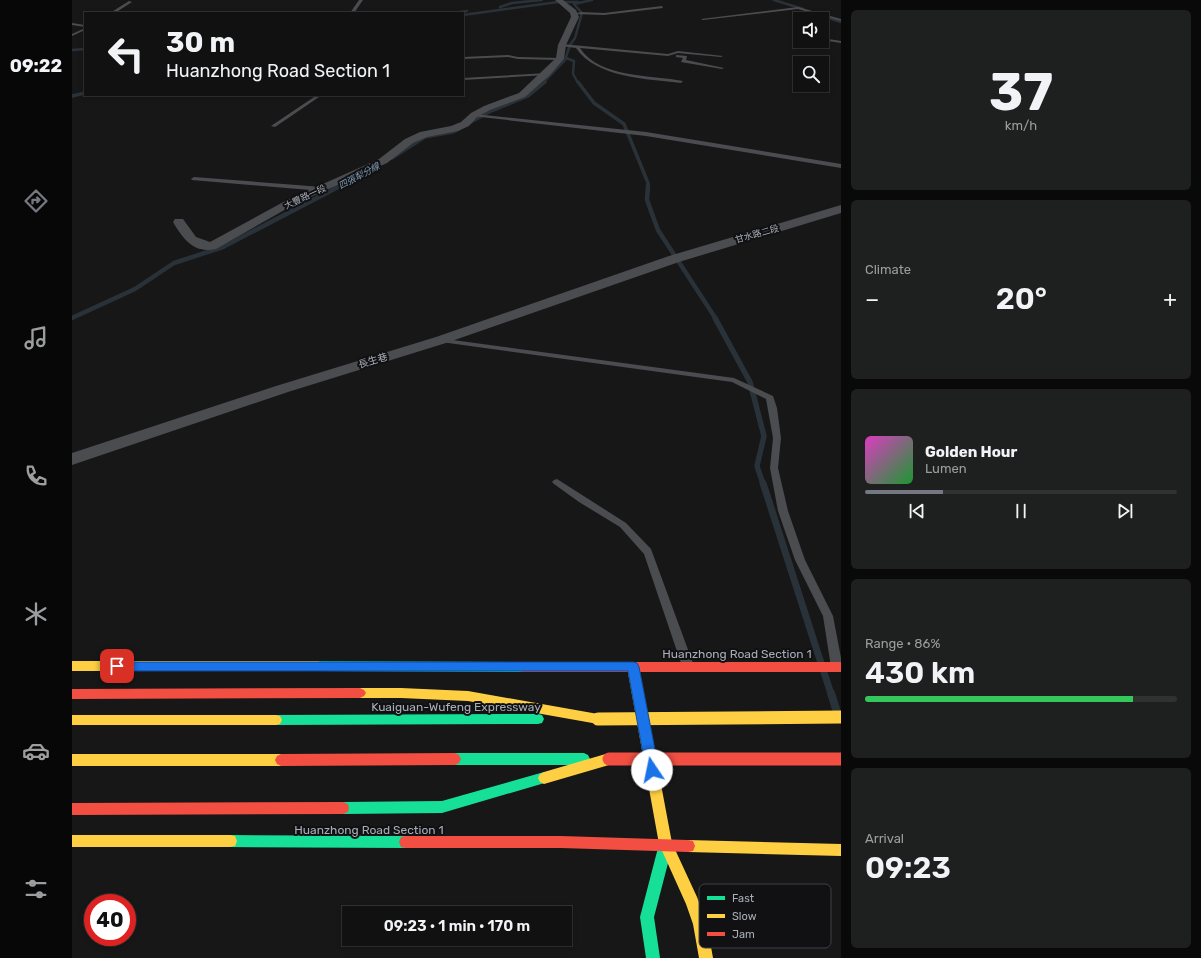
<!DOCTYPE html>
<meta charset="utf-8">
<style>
body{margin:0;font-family:Rubik,"Noto Sans TC",sans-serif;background:#1e1f1f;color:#f1f3f6;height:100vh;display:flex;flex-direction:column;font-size:15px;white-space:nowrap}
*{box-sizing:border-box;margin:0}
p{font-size:13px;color:#9c9d9f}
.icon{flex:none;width:22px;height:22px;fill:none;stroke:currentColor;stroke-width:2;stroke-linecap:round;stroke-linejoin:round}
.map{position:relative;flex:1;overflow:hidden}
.side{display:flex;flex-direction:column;gap:10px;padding:10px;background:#090909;width:360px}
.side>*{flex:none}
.top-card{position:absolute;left:12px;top:12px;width:380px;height:84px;border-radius:0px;box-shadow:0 2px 6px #0003,0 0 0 1px #303131;background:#111;color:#f1f3f6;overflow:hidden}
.buttons{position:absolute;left:721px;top:12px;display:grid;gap:8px}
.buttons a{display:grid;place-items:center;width:36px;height:36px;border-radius:0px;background:#111;box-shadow:0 2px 6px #0003,0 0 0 1px #303131;font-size:20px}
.speed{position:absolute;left:12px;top:894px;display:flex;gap:8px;font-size:20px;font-weight:700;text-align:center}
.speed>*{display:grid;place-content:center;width:52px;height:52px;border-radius:50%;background:#111;box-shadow:0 2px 6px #0003,0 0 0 1px #303131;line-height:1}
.speed .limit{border:6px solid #d22;background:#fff;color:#111}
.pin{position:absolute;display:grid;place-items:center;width:34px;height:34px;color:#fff;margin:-17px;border-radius:8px;box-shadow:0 2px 6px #0006}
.me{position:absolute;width:44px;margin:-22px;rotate:349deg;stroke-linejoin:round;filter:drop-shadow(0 0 3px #0008)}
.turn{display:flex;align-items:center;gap:14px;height:84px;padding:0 16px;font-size:18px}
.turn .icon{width:52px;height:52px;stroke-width:2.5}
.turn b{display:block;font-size:28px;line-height:34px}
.big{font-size:30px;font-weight:600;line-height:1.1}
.side .card{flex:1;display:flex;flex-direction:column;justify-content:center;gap:6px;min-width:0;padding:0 14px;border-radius:6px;background:#1e1f1f}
.side .dial{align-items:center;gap:0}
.dial b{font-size:52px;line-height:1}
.song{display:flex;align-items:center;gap:12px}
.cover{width:48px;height:48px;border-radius:6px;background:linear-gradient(135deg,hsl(310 70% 55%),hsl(130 70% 35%))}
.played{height:4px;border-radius:2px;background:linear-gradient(90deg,#757880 25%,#303131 25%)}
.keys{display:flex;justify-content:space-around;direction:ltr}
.heat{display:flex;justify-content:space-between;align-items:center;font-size:22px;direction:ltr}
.charge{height:6px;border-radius:3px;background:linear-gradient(90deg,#34c759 86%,#303131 0)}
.trip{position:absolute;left:270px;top:906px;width:230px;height:40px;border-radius:0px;background:#111;box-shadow:0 2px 6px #0003,0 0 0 1px #303131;font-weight:600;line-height:40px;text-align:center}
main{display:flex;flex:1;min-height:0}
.dock{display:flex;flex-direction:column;width:72px;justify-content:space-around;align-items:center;background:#070707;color:#9c9d9f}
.dock .icon{width:28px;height:28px}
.dock .current{color:#757880}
.dock b{font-size:18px;color:#f1f3f6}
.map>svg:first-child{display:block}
</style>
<main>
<nav class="dock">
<b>09:22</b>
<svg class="icon current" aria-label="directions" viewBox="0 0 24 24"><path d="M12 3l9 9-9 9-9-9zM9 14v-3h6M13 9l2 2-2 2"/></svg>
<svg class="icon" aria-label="music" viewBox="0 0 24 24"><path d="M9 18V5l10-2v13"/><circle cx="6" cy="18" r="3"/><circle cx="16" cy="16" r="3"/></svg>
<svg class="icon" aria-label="phone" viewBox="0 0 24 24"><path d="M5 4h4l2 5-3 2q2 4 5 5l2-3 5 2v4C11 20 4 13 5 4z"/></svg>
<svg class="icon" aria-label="climate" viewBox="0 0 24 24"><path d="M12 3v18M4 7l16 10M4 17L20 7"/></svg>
<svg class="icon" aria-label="car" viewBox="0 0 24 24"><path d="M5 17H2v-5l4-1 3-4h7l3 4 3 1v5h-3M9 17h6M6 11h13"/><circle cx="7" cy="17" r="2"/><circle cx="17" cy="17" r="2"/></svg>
<svg class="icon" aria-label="filters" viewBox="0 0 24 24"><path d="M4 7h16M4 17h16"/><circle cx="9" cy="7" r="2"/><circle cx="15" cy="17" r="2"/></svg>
</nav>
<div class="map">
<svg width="769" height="958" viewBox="0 0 769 958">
<rect width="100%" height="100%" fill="#171717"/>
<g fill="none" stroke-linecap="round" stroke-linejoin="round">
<!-- stream-far5 -->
<path stroke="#2a3239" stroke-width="2.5" d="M702,0L731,9
M428,7L440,3L470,0
M382,13L395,11
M391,15L486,2H506
M747,15L769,22
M0,50L13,49
M494,58L502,61L501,74L506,83
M471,83L493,60L498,45L503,38L510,13L502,4L520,0"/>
<!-- stream-far4 -->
<path stroke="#2a3239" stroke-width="3.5" d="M506,82L522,103L552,124L576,183V187
M0,96L13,93
M397,123L417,112L456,96L473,82
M320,158L353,137L381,132L387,129
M266,187L307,166"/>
<!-- stream-far3 -->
<path stroke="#2a3239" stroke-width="4.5" d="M576,186L575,200L586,230L644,319
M0,318L63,289L102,263L151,247L268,186"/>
<!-- stream-far2 -->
<path stroke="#2a3239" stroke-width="5.5" d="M643,318L678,382L692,436L685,466L691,484"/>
<!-- stream-far1 -->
<path stroke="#2a3239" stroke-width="7" d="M691,483L759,694"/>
<!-- stream -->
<path stroke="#2a3239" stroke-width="8" d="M759,693L764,709"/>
<!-- lane -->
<path fill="#4b4c50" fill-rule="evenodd" d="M287,0H291L282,13H278Z
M57,1L60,2L43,13H38Z
M590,6L591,8L532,15L501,14L509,12L532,13Z
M726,7L769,19V21L726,9L631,20L629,19Z
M0,23L13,25V27L0,25Z
M13,28V30L0,36V34Z
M750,38L769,41V43L750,40Z
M490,44L596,54L606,51L651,56L649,57L606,53L596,56L508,48C527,78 579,75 611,81L609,83C576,79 524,78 504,48L489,46Z
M436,55L446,57L488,58L490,59L488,60L446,59L436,57L391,59V57Z
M604,55L615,56L614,60L652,68L650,69L609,62L611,58L604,57Z
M476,73L474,75L391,80V78Z
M245,95H250L203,127L199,126Z
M402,114L574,132L769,164V168L574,136L400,116V115Z
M122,177L250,187L253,189L250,191L120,180L119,179Z
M366,338L662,378L701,396L705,408L709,438L706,468L716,511L733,560L761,616L769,658V670L765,672L761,670L759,667L751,616L723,560L706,511L698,468L701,438L694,399L660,382L369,342L365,340Z
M485,479L554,523L579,549L622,666L620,669L616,671L612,669L610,666L572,554L548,527L507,502L482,484L480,482L482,480Z"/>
<!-- street -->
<path fill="#4b4c50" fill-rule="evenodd" d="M483,0H491L504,10L507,17L494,45L492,59L477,76L453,97L418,110L405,117L397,126L386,131L355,137L341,143L315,163L223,204L144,249C122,254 111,239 101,222L103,219H111L124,237L138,242L215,200L307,159L333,139L348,132L379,126L389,122L399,113L412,106L447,93L484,58L486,45L499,17L498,13Z
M769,205V213L607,262L374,343L216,392L0,465V453L204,386L364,337L597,256Z"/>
<!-- fast -->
<path fill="#16e098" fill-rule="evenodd" d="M246,661L450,662L454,664L456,667L454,670L450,672L246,671L242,669L240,666L242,663Z
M466,714L470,715L472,719L470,723L466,724L204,725L200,724L198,720L200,716L204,715Z
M383,753H512L516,755L518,759L516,763L512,765H383L379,763L377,759L379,755Z
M472,772L476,774L478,778L476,782L370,813L271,814L266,812L265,808L266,804L271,802L370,801Z
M158,835L334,836L339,837L341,842L339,847L334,848L158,847L153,846L151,841L153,836Z
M594,838L599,839L601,844L582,917L588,958H574L568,917L587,844L589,839Z"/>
<!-- slow -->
<path fill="#ffcf43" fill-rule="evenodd" d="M0,661H246L250,663L252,666L250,669L246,671H0Z
M561,662L565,664L567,667L600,843L625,897L635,924L641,958H627L621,924L614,904L587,844L555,667L557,664Z
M288,688H329L396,691L526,714L530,715L532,719L530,723L526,724L396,701L329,698H288L284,696L282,693L284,690Z
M0,715H204L208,716L210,720L208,724L204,725H0Z
M537,753L541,755L543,759L541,763L537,765L472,784L468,782L466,778L468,774L472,772Z
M0,754H209L213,756L215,760L213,764L209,766H0Z
M0,835H158L163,836L165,841L163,846L158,847H0Z
M616,840L769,844V856L616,852L611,851L609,846L611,841Z"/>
<!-- jam -->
<path fill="#f24e42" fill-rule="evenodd" d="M450,662H769V672H450L446,670L444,667L446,664Z
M288,688L292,690L294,693L292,696L288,698L0,699V689Z
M383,753L387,755L389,759L387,763L383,765L209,766L205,764L203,760L205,756L209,754Z
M271,802L276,804L277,808L276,812L271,814L0,815V803Z
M334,836H489L616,840L621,841L623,846L621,851L616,852L489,848H334L329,847L327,842L329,837Z"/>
<!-- slow-bridge -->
<path stroke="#ffcf43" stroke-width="13" d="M526,719L769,717"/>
<!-- jam-bridge -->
<path stroke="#f24e42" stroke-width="13" d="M537,759H769"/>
</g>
<!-- route -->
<path fill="#1a73e8" stroke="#114b97" d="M45,662H561L565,663L567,667L587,770L585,774L580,776L576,774L574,770L556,671H45L41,670L40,666L41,663Z"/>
<g text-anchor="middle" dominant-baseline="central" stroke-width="4" stroke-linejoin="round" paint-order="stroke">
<!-- far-water labels -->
<g font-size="9" font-style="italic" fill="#7f9bb3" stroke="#111113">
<text transform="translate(287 176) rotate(-28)">四張犁分線</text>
</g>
<!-- far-street labels -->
<g font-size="9" fill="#a8adb8" stroke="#111113">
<text transform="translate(233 197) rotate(-25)">大豐路一段</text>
<text transform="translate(685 234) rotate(-16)">甘水路二段</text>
</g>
<!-- street labels -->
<g font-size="10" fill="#a8adb8" stroke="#111113">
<text transform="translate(301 361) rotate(-17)">長生巷</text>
</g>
<!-- near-street labels -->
<g font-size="12" fill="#a8adb8" stroke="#111113">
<text x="665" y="654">Huanzhong Road Section 1</text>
<text x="384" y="707">Kuaiguan-Wufeng Expressway</text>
<text x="297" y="830">Huanzhong Road Section 1</text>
</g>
</g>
<!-- legend -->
<rect x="627" y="884" width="132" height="64" rx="6" fill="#111113" stroke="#3e4045" stroke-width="1"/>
<rect x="635" y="896" width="18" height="4" fill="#16e098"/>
<rect x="635" y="914" width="18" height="4" fill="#ffcf43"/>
<rect x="635" y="932" width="18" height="4" fill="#f24e42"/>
<g font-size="11" fill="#a8adb8">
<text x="660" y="902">Fast</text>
<text x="660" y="920">Slow</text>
<text x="660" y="938">Jam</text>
</g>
</svg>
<div class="buttons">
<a><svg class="icon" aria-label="sound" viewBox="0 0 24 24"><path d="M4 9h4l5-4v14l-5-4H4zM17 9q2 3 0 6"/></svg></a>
<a><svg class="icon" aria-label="search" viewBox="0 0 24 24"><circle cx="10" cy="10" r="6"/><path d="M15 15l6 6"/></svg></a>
</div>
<div class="speed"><div class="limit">40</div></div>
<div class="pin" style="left:45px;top:666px;background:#d93025"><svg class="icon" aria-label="arrive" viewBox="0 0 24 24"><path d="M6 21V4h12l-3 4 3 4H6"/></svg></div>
<svg class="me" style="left:580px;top:770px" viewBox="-20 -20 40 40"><circle r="19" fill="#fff"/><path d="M0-13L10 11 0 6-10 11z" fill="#1a73e8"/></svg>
<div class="trip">09:23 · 1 min · 170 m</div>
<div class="top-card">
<div class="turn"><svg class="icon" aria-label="left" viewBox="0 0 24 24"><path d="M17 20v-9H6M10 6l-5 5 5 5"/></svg><div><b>30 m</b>Huanzhong Road Section 1</div></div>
</div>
</div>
<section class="side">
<div class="card dial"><b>37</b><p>km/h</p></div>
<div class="card"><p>Climate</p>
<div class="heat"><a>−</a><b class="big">20°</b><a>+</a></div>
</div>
<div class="card">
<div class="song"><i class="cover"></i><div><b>Golden Hour</b><p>Lumen</p></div></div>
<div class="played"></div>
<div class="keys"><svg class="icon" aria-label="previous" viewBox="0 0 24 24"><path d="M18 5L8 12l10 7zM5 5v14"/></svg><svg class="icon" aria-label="pause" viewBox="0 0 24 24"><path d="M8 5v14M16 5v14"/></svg><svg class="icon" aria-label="next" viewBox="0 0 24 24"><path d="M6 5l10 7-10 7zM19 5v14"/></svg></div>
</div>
<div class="card"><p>Range · 86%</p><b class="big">430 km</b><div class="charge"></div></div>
<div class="card"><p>Arrival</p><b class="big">09:23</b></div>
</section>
</main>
